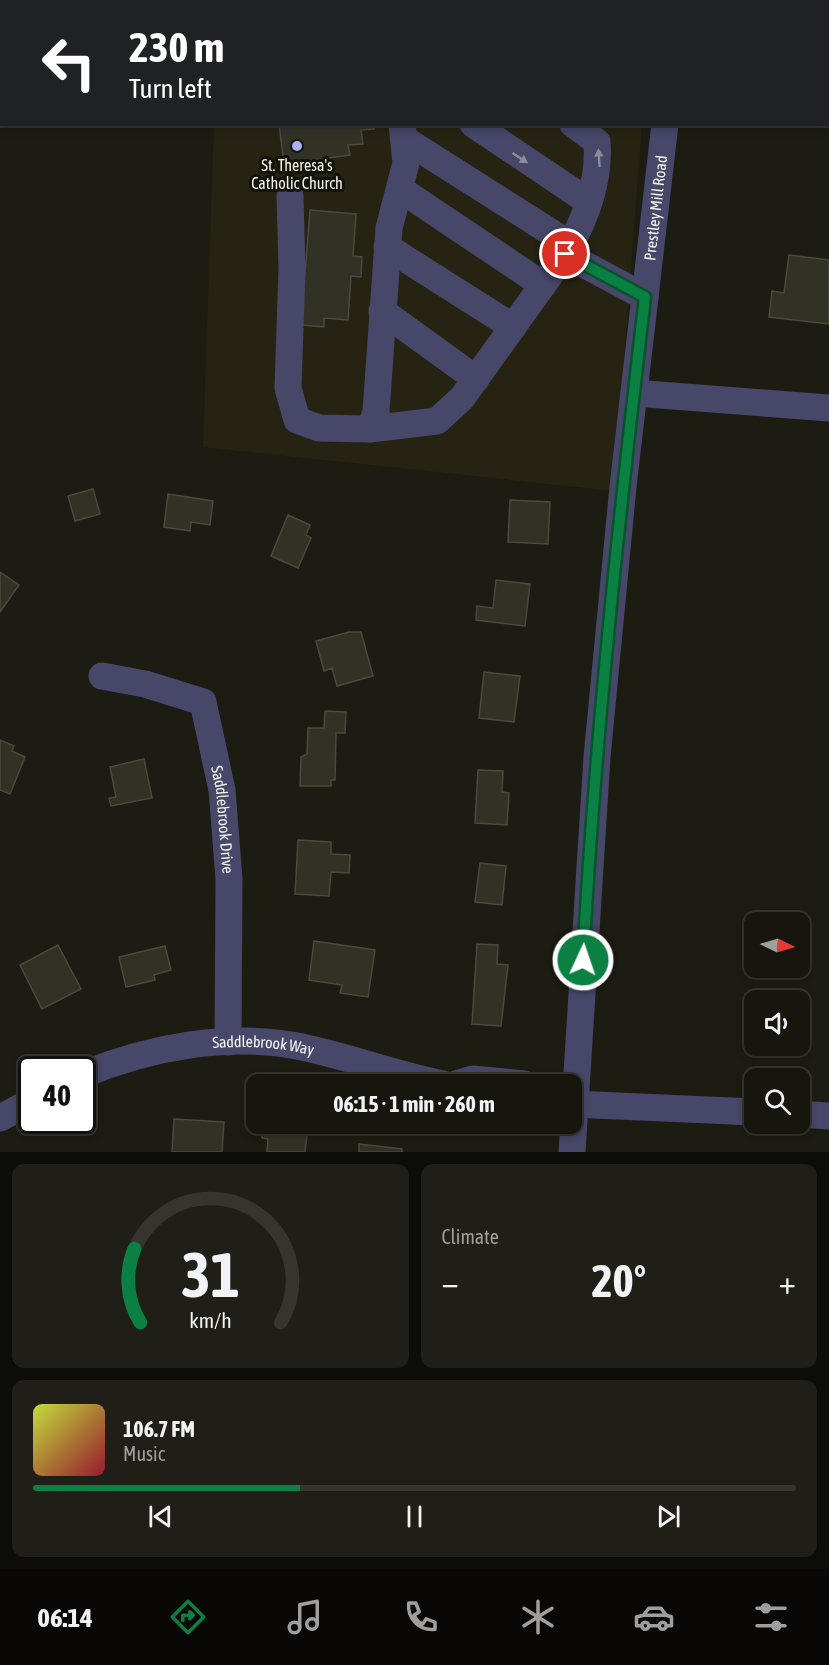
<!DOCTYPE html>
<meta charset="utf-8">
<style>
body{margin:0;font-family:"Asap Condensed",sans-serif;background:#1f1e17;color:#f1f3f6;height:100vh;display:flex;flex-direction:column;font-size:22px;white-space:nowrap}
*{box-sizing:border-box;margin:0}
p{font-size:20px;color:#9e9f9e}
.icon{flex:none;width:33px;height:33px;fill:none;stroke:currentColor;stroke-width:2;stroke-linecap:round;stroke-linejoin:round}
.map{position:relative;height:1152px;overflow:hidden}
.side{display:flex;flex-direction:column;gap:12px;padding:12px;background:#0c0c08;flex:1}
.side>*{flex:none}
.top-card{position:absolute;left:0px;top:0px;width:830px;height:126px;box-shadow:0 3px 9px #0003,0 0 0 2px #35342e;background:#202124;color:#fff;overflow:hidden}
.needle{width:39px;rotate:95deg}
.tools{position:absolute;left:744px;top:912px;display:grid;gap:12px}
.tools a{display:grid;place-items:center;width:66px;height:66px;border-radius:12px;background:#16150e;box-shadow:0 3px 9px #0003,0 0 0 2px #35342e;font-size:30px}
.speed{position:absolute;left:18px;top:1056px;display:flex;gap:12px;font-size:30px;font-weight:700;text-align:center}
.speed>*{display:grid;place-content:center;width:78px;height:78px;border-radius:50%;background:#16150e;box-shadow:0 3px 9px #0003,0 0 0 2px #35342e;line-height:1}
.speed .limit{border:3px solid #111;border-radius:9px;background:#fff;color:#111}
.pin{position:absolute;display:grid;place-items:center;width:51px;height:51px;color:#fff;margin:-26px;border:3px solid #fff;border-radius:50%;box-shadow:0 2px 6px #0007}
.me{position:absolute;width:66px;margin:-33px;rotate:3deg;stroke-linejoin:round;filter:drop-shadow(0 0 4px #0008)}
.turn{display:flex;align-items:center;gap:21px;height:126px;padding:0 30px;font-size:27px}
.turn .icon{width:78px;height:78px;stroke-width:2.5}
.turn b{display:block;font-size:42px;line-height:51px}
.big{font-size:45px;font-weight:700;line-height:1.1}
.side .card{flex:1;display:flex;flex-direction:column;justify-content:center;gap:9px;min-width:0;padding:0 21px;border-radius:12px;background:#1f1e17}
.side .dial{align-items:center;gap:0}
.dial svg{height:156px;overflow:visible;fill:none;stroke:#35342e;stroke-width:7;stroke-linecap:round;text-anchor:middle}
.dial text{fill:#f1f3f6;stroke:none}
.song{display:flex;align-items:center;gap:18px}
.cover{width:72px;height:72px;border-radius:9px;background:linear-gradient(135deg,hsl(70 70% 55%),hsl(350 70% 35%))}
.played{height:6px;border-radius:3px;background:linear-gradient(90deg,#0b8043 35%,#35342e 35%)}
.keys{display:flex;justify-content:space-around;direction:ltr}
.heat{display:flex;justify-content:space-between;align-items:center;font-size:33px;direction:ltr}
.side .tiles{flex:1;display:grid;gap:12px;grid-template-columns:1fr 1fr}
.card:last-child{grid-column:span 2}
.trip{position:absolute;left:246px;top:1074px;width:336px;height:60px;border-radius:12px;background:#16150e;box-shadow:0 3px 9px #0003,0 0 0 2px #35342e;font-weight:700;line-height:60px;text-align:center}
.tabs{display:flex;height:96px;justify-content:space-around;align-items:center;background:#090806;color:#9e9f9e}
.tabs .icon{width:42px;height:42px}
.tabs .on{color:#0b8043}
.tabs b{font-size:27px;color:#f1f3f6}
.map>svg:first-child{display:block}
</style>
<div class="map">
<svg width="829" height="1152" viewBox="0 0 829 1152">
<rect width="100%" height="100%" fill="#1d1c12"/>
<!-- built -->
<path fill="#262313" d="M214,125H642L614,491L203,447Z"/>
<!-- building -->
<path fill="#323126" stroke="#4a493d" stroke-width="1.5" d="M279,124H373L374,129L361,130L363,144L348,145L350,155L284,164Z
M310,210L356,214L353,256L362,257L361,277L351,276L348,320L324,318V327L301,325Z
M789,255L829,260V324L769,317L772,291L784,293Z
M93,489L100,514L75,521L68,496Z
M168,494L213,501L210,525L191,522L190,531L164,527Z
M510,500L550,502L548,544L508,542Z
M288,515L310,525L306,535L311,538L298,568L271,556Z
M0,572L19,585L0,612Z
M496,580L530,584L525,626L476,620L477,606L493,608Z
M349,632H361L373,676L337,686L332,668L324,671L316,641Z
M484,672L520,676L514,722L479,718Z
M325,711L346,712L345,733H336L335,780H331V786H300L301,757L307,754L308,728H324Z
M0,740L14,746L12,751L25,757L10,794L0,790Z
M144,759L152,798L111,806L109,798L116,797L110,767Z
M478,770L503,771L502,792L509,793L507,825L475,823Z
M298,840L331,842V854L350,855L349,873L331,872L329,896L295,894Z
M480,863L506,866L502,905L475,902Z
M314,941L375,950L368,997L340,993L342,985L309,980Z
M477,944L498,945L497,964L508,965L501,1026L472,1024Z
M58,945L81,989L42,1009L20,965Z
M165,946L171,970L154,975L155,980L126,987L119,957Z
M174,1119L224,1122L222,1152H172Z
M264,1124L308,1128L305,1152H267L268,1139L262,1138Z
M359,1144L402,1149V1152H359Z"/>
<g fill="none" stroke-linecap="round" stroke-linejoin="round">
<!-- minor -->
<g stroke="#464769" stroke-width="27">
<path d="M676,2V0"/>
<path d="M473,124L589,202"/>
<path d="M573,124L597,142C600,182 586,219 565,254L645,297"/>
<path d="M404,139L571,245"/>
<path d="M400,189L543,285"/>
<path d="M290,196L292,268L288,388L297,420L319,428L370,429L376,412L389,228L406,163L402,124"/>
<path d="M387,247L513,327"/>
<path d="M382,311L476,379"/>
<path d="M634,393L829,408"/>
<path d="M370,429L437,421L462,398L565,254"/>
<path id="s1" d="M102,676L145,684L203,702L222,790L229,879L228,1042"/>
<path id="s2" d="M82,1075C149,1047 230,1032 302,1047C349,1057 395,1074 443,1084"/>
<path d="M456,1084L473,1079L524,1084"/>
<path d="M572,1104L754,1112"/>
<path d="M800,1114L829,1116"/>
<path d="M0,1118L32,1101"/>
<path id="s3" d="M572,1152L597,757L623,487L665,124"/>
</g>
</g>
<!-- one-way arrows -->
<defs><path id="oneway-solid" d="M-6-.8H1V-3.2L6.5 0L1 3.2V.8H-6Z" transform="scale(1.5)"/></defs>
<g fill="#8c8c9e">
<use href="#oneway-solid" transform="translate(520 158) rotate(33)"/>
<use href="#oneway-solid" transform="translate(599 158) rotate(-94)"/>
</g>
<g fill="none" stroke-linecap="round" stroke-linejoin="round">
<defs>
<path id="route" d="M565,254L645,297C619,517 595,738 583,960"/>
</defs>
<!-- route casing -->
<use href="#route" stroke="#07532c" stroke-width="15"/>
<!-- route -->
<use href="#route" stroke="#0b8043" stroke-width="10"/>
</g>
<!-- markers -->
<circle fill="#acaffb" stroke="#141309" stroke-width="2" cx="297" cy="146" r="6"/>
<g text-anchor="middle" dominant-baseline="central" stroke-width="6" stroke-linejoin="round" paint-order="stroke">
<!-- poi labels -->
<g font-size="16" fill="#f5f4ed" stroke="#141309">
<text x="297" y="165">St. Theresa's<tspan x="297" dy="18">Catholic Church</tspan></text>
</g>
<!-- street labels -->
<g font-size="16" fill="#f5f4ed" stroke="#141309">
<text stroke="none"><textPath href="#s3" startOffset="948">Prestley Mill Road</textPath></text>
<text stroke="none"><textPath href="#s1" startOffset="224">Saddlebrook Drive</textPath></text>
<text stroke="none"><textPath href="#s2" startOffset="186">Saddlebrook Way</textPath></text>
</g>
</g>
</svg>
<div class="tools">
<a><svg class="needle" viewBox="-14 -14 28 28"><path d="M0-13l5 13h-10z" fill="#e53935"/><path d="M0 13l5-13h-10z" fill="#9e9f9e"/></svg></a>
<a><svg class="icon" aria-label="sound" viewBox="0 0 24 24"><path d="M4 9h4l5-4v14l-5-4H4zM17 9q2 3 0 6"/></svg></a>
<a><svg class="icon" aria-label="search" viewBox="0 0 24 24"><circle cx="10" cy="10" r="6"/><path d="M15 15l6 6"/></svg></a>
</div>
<div class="speed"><div class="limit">40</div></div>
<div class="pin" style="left:565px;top:254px;background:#d93025"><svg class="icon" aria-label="arrive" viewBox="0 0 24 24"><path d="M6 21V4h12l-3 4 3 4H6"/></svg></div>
<svg class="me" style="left:583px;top:960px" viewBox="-20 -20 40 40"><circle r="17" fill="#0b8043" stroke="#fff" stroke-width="3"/><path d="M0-11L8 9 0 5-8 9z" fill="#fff"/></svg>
<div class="trip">06:15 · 1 min · 260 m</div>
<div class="top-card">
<div class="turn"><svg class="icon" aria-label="left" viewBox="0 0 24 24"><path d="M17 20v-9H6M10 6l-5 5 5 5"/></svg><div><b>230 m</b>Turn left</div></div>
</div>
</div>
<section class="side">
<div class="tiles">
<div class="card dial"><svg viewBox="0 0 100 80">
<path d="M14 69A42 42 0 1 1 86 69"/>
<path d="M14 69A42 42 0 0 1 11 31" stroke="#0b8043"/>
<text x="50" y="56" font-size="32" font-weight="700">31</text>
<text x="50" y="72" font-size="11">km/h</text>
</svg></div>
<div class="card"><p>Climate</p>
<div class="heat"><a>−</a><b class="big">20°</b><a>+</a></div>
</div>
<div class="card">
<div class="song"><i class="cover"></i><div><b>106.7 FM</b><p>Music</p></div></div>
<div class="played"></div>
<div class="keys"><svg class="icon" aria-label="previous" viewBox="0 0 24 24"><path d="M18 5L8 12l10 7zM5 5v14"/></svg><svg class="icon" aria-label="pause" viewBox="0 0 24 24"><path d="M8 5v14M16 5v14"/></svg><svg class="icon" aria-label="next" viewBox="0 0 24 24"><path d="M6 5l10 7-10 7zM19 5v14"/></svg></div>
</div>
</div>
</section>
<nav class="tabs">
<b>06:14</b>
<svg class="icon on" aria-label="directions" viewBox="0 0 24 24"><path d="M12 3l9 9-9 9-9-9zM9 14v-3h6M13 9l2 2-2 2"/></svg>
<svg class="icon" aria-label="music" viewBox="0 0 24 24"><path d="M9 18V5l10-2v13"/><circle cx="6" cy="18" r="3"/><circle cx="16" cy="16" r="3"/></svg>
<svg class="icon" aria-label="phone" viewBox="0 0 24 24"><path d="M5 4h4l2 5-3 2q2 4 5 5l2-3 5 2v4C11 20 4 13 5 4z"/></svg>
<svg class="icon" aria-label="climate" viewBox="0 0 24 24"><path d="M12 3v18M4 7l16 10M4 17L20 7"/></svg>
<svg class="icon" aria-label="car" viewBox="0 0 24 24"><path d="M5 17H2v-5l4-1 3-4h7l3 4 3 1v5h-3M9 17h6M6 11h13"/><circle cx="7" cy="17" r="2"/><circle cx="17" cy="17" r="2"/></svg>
<svg class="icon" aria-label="filters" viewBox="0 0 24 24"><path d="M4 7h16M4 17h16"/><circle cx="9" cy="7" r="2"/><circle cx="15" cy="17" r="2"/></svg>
</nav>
